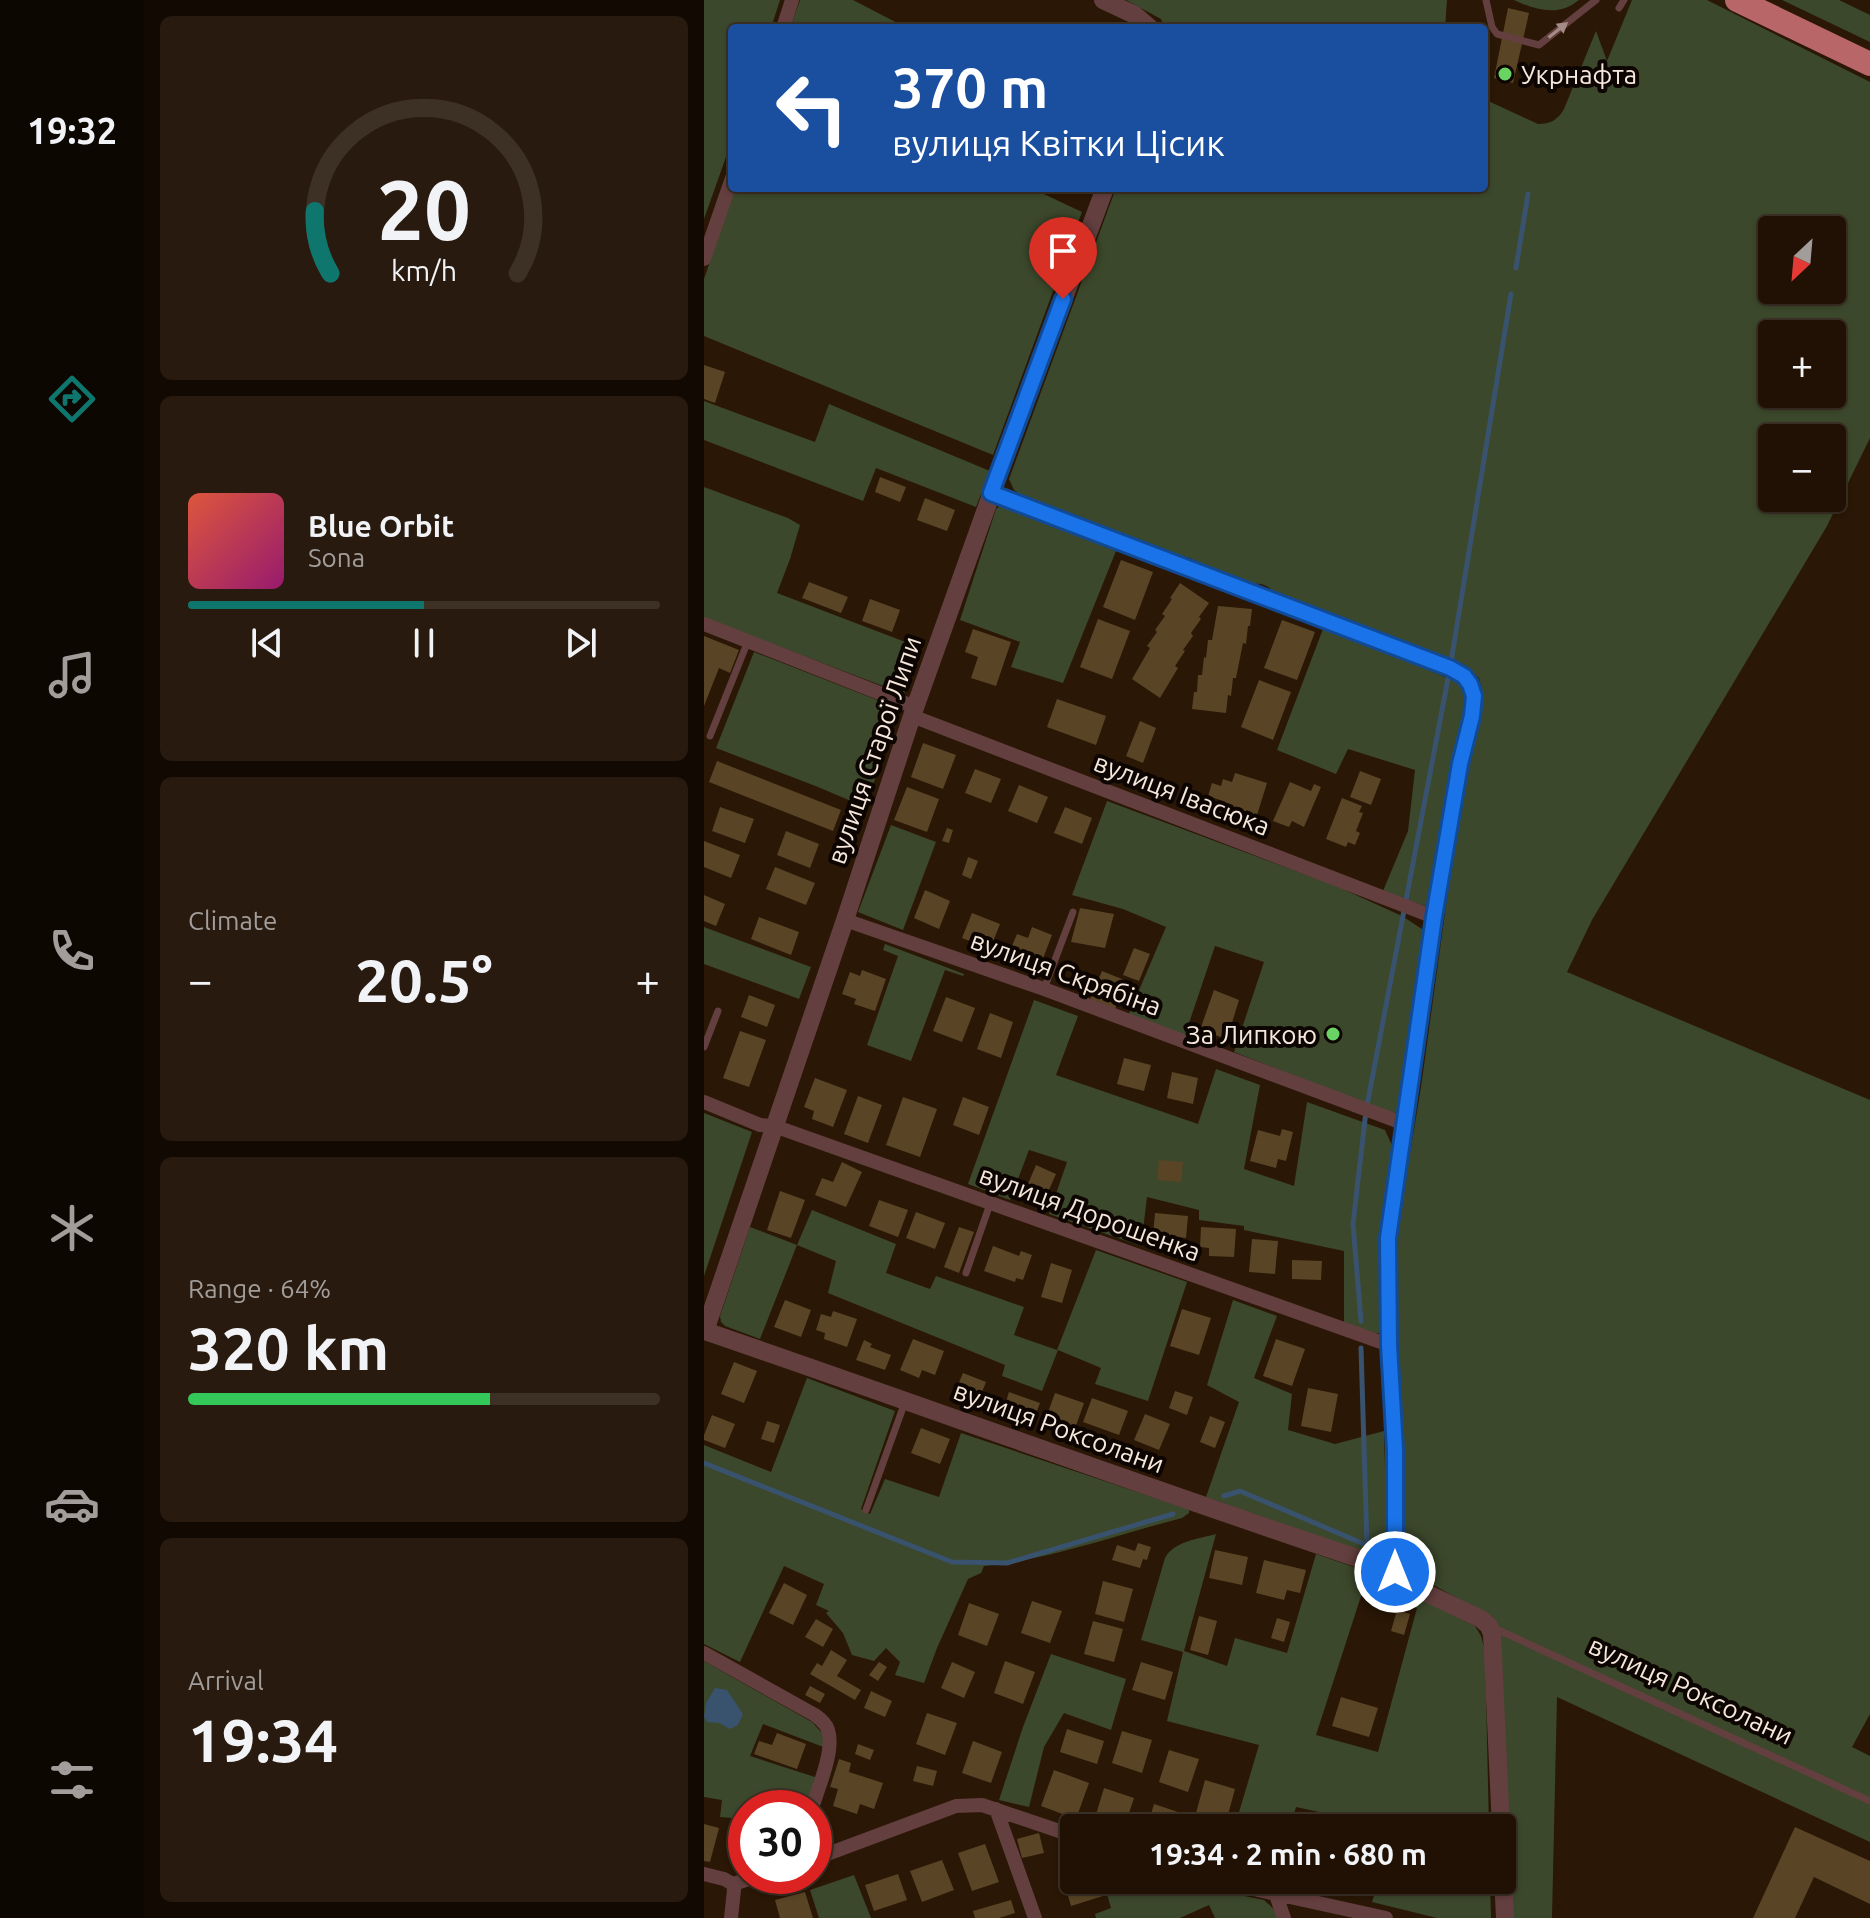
<!DOCTYPE html>
<meta charset="utf-8">
<style>
body{margin:0;font-family:Ubuntu,sans-serif;background:#281a0e;color:#f1f3f6;height:100vh;display:flex;flex-direction:column;font-size:30px;white-space:nowrap}
*{box-sizing:border-box;margin:0}
p{font-size:26px;color:#a29d9a}
.icon{flex:none;width:44px;height:44px;fill:none;stroke:currentColor;stroke-width:2;stroke-linecap:round;stroke-linejoin:round}
.map{position:relative;flex:1;overflow:hidden}
.details{display:flex;flex-direction:column;gap:16px;padding:16px;background:#120902;width:560px}
.details>*{flex:none}
.hud{position:absolute;left:24px;top:24px;width:760px;height:168px;border-radius:8px;box-shadow:0 2px 6px #0004,0 0 0 2px #3d3126;background:#1a4fa0;color:#fff;overflow:hidden}
.needle{width:52px;rotate:206deg}
.fabs{position:absolute;left:1054px;top:216px;display:grid;gap:16px}
.fabs a{display:grid;place-items:center;width:88px;height:88px;border-radius:8px;background:#201104;box-shadow:0 2px 6px #0004,0 0 0 2px #3d3126;font-size:40px}
.speed{position:absolute;left:24px;top:1790px;display:flex;gap:16px;font-size:40px;font-weight:700;text-align:center}
.speed>*{display:grid;place-content:center;width:104px;height:104px;border-radius:50%;background:#201104;box-shadow:0 2px 6px #0004,0 0 0 2px #3d3126;line-height:1}
.speed .limit{border:12px solid #d22;background:#fff;color:#111}
.pin{position:absolute;display:grid;place-items:center;width:68px;height:68px;color:#fff;margin:-82px -34px;border-radius:50% 50% 50% 0;rotate:-45deg;box-shadow:0 0 8px #0007}
.pin .icon{rotate:45deg}
.me{position:absolute;width:88px;margin:-44px;rotate:0deg;stroke-linejoin:round;filter:drop-shadow(0 0 6px #0008)}
.turn{display:flex;align-items:center;gap:28px;height:168px;padding:0 32px;font-size:36px}
.turn .icon{width:104px;height:104px;stroke-width:2.5}
.turn b{display:block;font-size:56px;line-height:68px}
.big{font-size:60px;font-weight:700;line-height:1.1}
.details .card{flex:1;display:flex;flex-direction:column;justify-content:center;gap:12px;min-width:0;padding:0 28px;border-radius:12px;background:#281a0e}
.details .dial{align-items:center;gap:0}
.dial svg{height:208px;overflow:visible;fill:none;stroke:#3d3126;stroke-width:7;stroke-linecap:round;text-anchor:middle}
.dial text{fill:#f1f3f6;stroke:none}
.song{display:flex;align-items:center;gap:24px}
.cover{width:96px;height:96px;border-radius:12px;background:linear-gradient(135deg,hsl(10 70% 55%),hsl(320 70% 35%))}
.played{height:8px;border-radius:4px;background:linear-gradient(90deg,#0f766e 50%,#3d3126 50%)}
.keys{display:flex;justify-content:space-around;direction:ltr}
.heat{display:flex;justify-content:space-between;align-items:center;font-size:44px;direction:ltr}
.charge{height:12px;border-radius:6px;background:linear-gradient(90deg,#34c759 64%,#3d3126 0)}
.trip{position:absolute;left:356px;top:1814px;width:456px;height:80px;border-radius:8px;background:#201104;box-shadow:0 2px 6px #0004,0 0 0 2px #3d3126;font-weight:700;line-height:80px;text-align:center}
main{display:flex;flex:1;min-height:0}
.tab-bar{display:flex;flex-direction:column;width:144px;justify-content:space-around;align-items:center;background:#0d0702;color:#a29d9a}
.tab-bar .icon{width:56px;height:56px}
.tab-bar .on{color:#0f766e}
.tab-bar b{font-size:36px;color:#f1f3f6}
.map>svg:first-child{display:block}
</style>
<main>
<nav class="tab-bar">
<b>19:32</b>
<svg class="icon on" aria-label="directions" viewBox="0 0 24 24"><path d="M12 3l9 9-9 9-9-9zM9 14v-3h6M13 9l2 2-2 2"/></svg>
<svg class="icon" aria-label="music" viewBox="0 0 24 24"><path d="M9 18V5l10-2v13"/><circle cx="6" cy="18" r="3"/><circle cx="16" cy="16" r="3"/></svg>
<svg class="icon" aria-label="phone" viewBox="0 0 24 24"><path d="M5 4h4l2 5-3 2q2 4 5 5l2-3 5 2v4C11 20 4 13 5 4z"/></svg>
<svg class="icon" aria-label="climate" viewBox="0 0 24 24"><path d="M12 3v18M4 7l16 10M4 17L20 7"/></svg>
<svg class="icon" aria-label="car" viewBox="0 0 24 24"><path d="M5 17H2v-5l4-1 3-4h7l3 4 3 1v5h-3M9 17h6M6 11h13"/><circle cx="7" cy="17" r="2"/><circle cx="17" cy="17" r="2"/></svg>
<svg class="icon" aria-label="filters" viewBox="0 0 24 24"><path d="M4 7h16M4 17h16"/><circle cx="9" cy="7" r="2"/><circle cx="15" cy="17" r="2"/></svg>
</nav>
<section class="details">
<div class="card dial"><svg viewBox="0 0 100 80">
<path d="M14 69A42 42 0 1 1 86 69"/>
<path d="M14 69A42 42 0 0 1 8 45" stroke="#0f766e"/>
<text x="50" y="56" font-size="32" font-weight="700">20</text>
<text x="50" y="72" font-size="11">km/h</text>
</svg></div>
<div class="card">
<div class="song"><i class="cover"></i><div><b>Blue Orbit</b><p>Sona</p></div></div>
<div class="played"></div>
<div class="keys"><svg class="icon" aria-label="previous" viewBox="0 0 24 24"><path d="M18 5L8 12l10 7zM5 5v14"/></svg><svg class="icon" aria-label="pause" viewBox="0 0 24 24"><path d="M8 5v14M16 5v14"/></svg><svg class="icon" aria-label="next" viewBox="0 0 24 24"><path d="M6 5l10 7-10 7zM19 5v14"/></svg></div>
</div>
<div class="card"><p>Climate</p>
<div class="heat"><a>−</a><b class="big">20.5°</b><a>+</a></div>
</div>
<div class="card"><p>Range · 64%</p><b class="big">320 km</b><div class="charge"></div></div>
<div class="card"><p>Arrival</p><b class="big">19:34</b></div>
</section>
<div class="map">
<svg width="1166" height="1918" viewBox="0 0 1166 1918">
<rect width="100%" height="100%" fill="#2a1705"/>
<!-- green -->
<path fill="#3c482b" fill-rule="evenodd" d="M0,0H76L67,28H28V140L0,219Z
M96,0H149L203,28H86Z
M422,0H743L741,28H461L457,19Z
M810,0H875C855,17 831,10 810,0Z
M928,0H1003L1166,82V438L1123,526L888,920L863,972L1166,1100V1714L1148,1747L1166,1756V1842L853,1697L848,1918H807L797,1649L786,1616L709,1574L700,1562L691,1305L693,1232L717,1087L760,775L779,694L775,678L762,667L570,592C563,585 557,582 548,585L496,565C490,558 481,555 472,557L320,497L310,490L305,479L412,188H780V99L834,124C846,124 854,120 860,109L892,31L903,61ZM1068,230H1128V290H1068ZM1068,334H1128V394H1068ZM1068,438H1128V498H1068Z
M1078,0H1135L1166,15V42Z
M31,188H327L378,212L289,455L0,336V279Z
M0,401L111,442L125,404L286,471L272,507L172,468L159,501L0,440Z
M0,487L84,518L96,525L86,559L73,593L217,648L200,694L0,618Z
M296,506L412,551L359,683L307,667L316,642L256,620L292,509Z
M619,629L709,663L750,681L760,689L762,704L724,907L679,891L704,831L711,770L644,749L632,774L573,750Z
M50,652L186,705L192,710L193,717L161,807L114,787L12,748Z
M403,801L632,886L698,916L721,931L696,1106L693,1112L688,1114L530,1052L560,962L511,946L481,1035L424,1016L462,927L419,909L368,895Z
M187,825L232,842L199,930L154,912Z
M0,927L107,967L95,999L0,964Z
M181,944L260,974L259,976L241,970L207,1061L163,1045L194,956L179,950Z
M330,1000L374,1016L352,1075L494,1124L512,1069L556,1085L540,1169L590,1186L603,1102L681,1130L690,1150L678,1223L677,1266L679,1329L675,1333H670L640,1323V1251L540,1230V1226L495,1220V1210L443,1197L437,1246L345,1214L363,1162L325,1150L306,1200L264,1184Z
M0,1113L48,1132L0,1276Z
M108,1210L192,1244L182,1273L226,1289L232,1276L320,1307L310,1335L353,1350L392,1250L483,1282L444,1401L391,1384L397,1368L354,1350L338,1391L298,1376L301,1365L124,1293L132,1261L93,1245L56,1339L21,1326L17,1322L16,1316L46,1227L93,1245Z
M529,1300L573,1316L550,1378L588,1394L584,1430L631,1444L680,1431L683,1544L681,1556L677,1558L502,1497L535,1402L503,1385Z
M103,1378L191,1411L157,1509L166,1514L181,1479L235,1497L257,1433L481,1508L485,1509V1513L478,1518C412,1535 348,1559 280,1566L277,1573L264,1579L233,1648L220,1683L191,1675L196,1662L182,1648L170,1661L148,1655L139,1633L122,1613L125,1611L112,1605L120,1584L80,1566L36,1662L0,1644V1445L67,1472Z
M512,1534L480,1651L523,1666L531,1638L583,1653L612,1554L670,1574L683,1582V1588L678,1598L658,1593L612,1735L674,1752L713,1608L692,1602L696,1593L699,1590L771,1626L777,1636L781,1651L785,1828H641L643,1818L592,1807L586,1828H566L533,1819L555,1745L463,1721L479,1652L437,1640L461,1558C470,1541 495,1539 512,1534Z
M347,1654L422,1679L407,1730L360,1713L340,1747L325,1807L295,1800L319,1727Z
M0,1661L108,1722L121,1736L122,1748L59,1724L46,1756L114,1778L105,1808H74L48,1803L46,1808H42L41,1819L16,1817L18,1800L0,1797Z
M150,1875L167,1918H115L106,1890Z
M399,1880H470L500,1888L560,1900L572,1911L575,1918H511L505,1905L476,1918H392L391,1914L407,1908Z
M675,1880H786L787,1918H733L668,1902Z"/>
<!-- water -->
<path fill="#39526d" d="M11,1688L23,1690L39,1714L34,1725L26,1729L15,1723L3,1722L0,1717L2,1703Z"/>
<g fill="none" stroke-linecap="round" stroke-linejoin="round">
<!-- stream -->
<path stroke="#39526d" stroke-width="5" d="M812,268L824,194
M657,1321L649,1224L662,1111L746,668L807,294
M657,1348L663,1545
M0,1463L248,1562L303,1563L469,1514
M520,1496L536,1491L681,1553"/>
</g>
<!-- building -->
<path fill="#594525" d="M804,8L825,13L809,83L790,78Z
M0,365L21,372L11,403L0,399Z
M176,477L202,487L196,502L171,492Z
M221,498L251,510L243,531L213,520Z
M417,560L449,572L431,620L399,607Z
M105,582L144,597L137,613L98,598Z
M476,583L505,603L495,617L497,619L487,633L489,636L479,650L481,651L471,666L474,668L456,698L428,679L446,648L443,646L453,632L451,630L461,616L458,614L468,599L466,598Z
M166,599L196,610L188,632L158,621Z
M514,606L548,609L546,626H544L542,644L539,643L532,678H529L527,696L524,695L522,713L488,709L490,692H493L494,675H498L500,657L502,658L504,640H508Z
M394,619L426,631L408,679L376,667Z
M578,620L611,632L593,680L560,668Z
M269,629L307,642L292,686L267,678L274,657L261,652Z
M0,636L35,650L26,673L15,668L0,706Z
M555,680L587,692L569,740L537,727Z
M353,699L402,716L392,745L343,727Z
M436,721L452,728L439,763L422,756Z
M219,743L252,755L239,789L207,777Z
M13,761L137,810L129,831L5,782Z
M271,769L297,779L287,803L261,793Z
M656,771L677,779L667,805L646,797Z
M531,773L563,783L553,815L518,805L519,801L504,796L508,783L517,786L519,779L528,782Z
M586,782L607,791L610,784L617,787L600,827L588,821L585,827L569,821Z
M315,785L344,797L333,823L304,811Z
M203,787L235,799L223,832L190,820Z
M638,798L658,806L655,812L659,813L652,831L656,833L651,845L644,842L642,847L622,839Z
M16,807L50,819L41,843L8,831Z
M361,807L388,818L378,844L350,833Z
M243,828L249,830L245,843L238,841Z
M82,831L115,844L106,868L73,855Z
M0,841L36,855L27,878L0,867Z
M264,857L274,861L267,879L258,875Z
M71,867L111,883L102,905L62,889Z
M221,890L246,901L235,929L210,918Z
M0,895L21,904L12,926L0,921Z
M376,908L410,914L401,948L367,942Z
M268,913L296,924L286,949L258,938Z
M55,917L95,932L87,955L47,939Z
M328,927L348,935L336,966L322,960L320,966L302,960L313,934L324,938Z
M430,948L446,954L435,981L419,975Z
M158,970L182,979L171,1011L150,1004L152,999L138,994L146,972L156,976Z
M398,971L423,981L411,1009L386,999Z
M510,990L535,1000L523,1039L496,1030Z
M45,995L71,1005L63,1027L37,1017Z
M242,997L271,1008L258,1042L229,1031Z
M286,1013L309,1022L297,1058L273,1049Z
M36,1031L62,1040L45,1087L19,1078Z
M420,1058L447,1065L440,1091L413,1084Z
M468,1072L494,1078L489,1104L463,1098Z
M111,1078L143,1090L129,1127L108,1119L110,1111L100,1107Z
M154,1096L178,1105L164,1143L140,1134Z
M199,1097L233,1109L216,1157L182,1145Z
M259,1097L285,1107L275,1135L249,1125Z
M578,1129L589,1132L582,1161L574,1159L572,1168L546,1161L554,1130L576,1136Z
M455,1160L479,1162L477,1182L453,1180Z
M138,1162L158,1172L142,1207L111,1195L118,1178L129,1182Z
M332,1165L352,1174L341,1199L321,1191Z
M76,1191L101,1200L87,1238L63,1230Z
M175,1200L204,1210L194,1237L165,1226Z
M212,1212L241,1223L231,1249L202,1238Z
M451,1213L484,1216L482,1238L473,1237L472,1243L460,1242L461,1236L449,1235Z
M255,1227L270,1232L255,1273L240,1267Z
M497,1227L532,1229L530,1257L505,1256V1248L496,1247Z
M548,1239L574,1241L571,1274L545,1272Z
M289,1246L315,1256L317,1251L328,1255L319,1280L312,1278L311,1282L280,1271Z
M588,1260L618,1261L617,1280L588,1279Z
M347,1263L368,1270L358,1303L337,1297Z
M81,1300L107,1310L97,1337L70,1327Z
M478,1309L507,1318L495,1355L466,1346Z
M129,1311L153,1319L143,1347L120,1339L121,1333L112,1330L117,1314L127,1317Z
M209,1339L240,1351L231,1375L218,1370L215,1378L196,1370Z
M572,1339L601,1349L588,1386L559,1376Z
M160,1340L168,1344L166,1347L187,1355L181,1370L152,1360Z
M30,1362L53,1371L40,1403L17,1394Z
M259,1373L282,1382L274,1402L251,1392Z
M604,1388L634,1394L627,1432L597,1426Z
M471,1391L489,1397L483,1415L465,1408Z
M305,1392L336,1403L328,1424L298,1414Z
M351,1393L380,1403L369,1434L355,1429L358,1420L343,1415Z
M388,1398L424,1411L415,1435L379,1422Z
M441,1414L466,1424L455,1450L430,1440Z
M8,1415L31,1424L21,1448L0,1440V1435Z
M506,1416L521,1422L511,1448L496,1442Z
M63,1421L76,1425L70,1443L57,1439Z
M217,1428L246,1439L236,1464L207,1453Z
M434,1543L447,1547L443,1560L439,1559L436,1568L408,1560L413,1545L431,1551Z
M511,1550L544,1557L538,1585L505,1578Z
M560,1560L602,1570L596,1593L583,1590L580,1600L552,1593Z
M399,1581L429,1589L420,1622L391,1614Z
M80,1583L103,1595L89,1625L65,1613Z
M328,1601L358,1611L346,1643L317,1633Z
M265,1603L295,1614L283,1646L254,1635Z
M693,1610L706,1614L700,1635L687,1631Z
M495,1616L513,1621L504,1655L486,1650Z
M573,1618L586,1622L580,1642L567,1638Z
M112,1619L129,1629L119,1647L101,1637Z
M389,1621L419,1629L410,1662L380,1654Z
M127,1650L143,1660L133,1676L157,1690L151,1700L106,1674L113,1663L118,1666Z
M301,1661L331,1672L319,1704L290,1693Z
M175,1662L183,1667L174,1681L165,1675Z
M248,1662L271,1672L260,1698L237,1688Z
M437,1662L469,1672L461,1700L428,1690Z
M106,1686L121,1694L116,1703L101,1695Z
M167,1691L188,1701L181,1717L160,1708Z
M637,1697L674,1708L665,1737L628,1726Z
M223,1713L253,1723L241,1755L212,1744Z
M363,1729L400,1741L393,1764L356,1752Z
M418,1731L448,1740L438,1773L408,1763Z
M73,1733L102,1744L93,1769L50,1754L55,1741L68,1745Z
M269,1741L298,1752L287,1783L258,1773Z
M154,1744L170,1750L166,1760L151,1754Z
M465,1750L495,1759L484,1792L455,1782Z
M135,1759L147,1763L145,1772L179,1783L170,1809L156,1804L153,1814L129,1806L134,1789L126,1787Z
M213,1766L233,1771L229,1786L209,1781Z
M350,1770L385,1783L372,1819L337,1806Z
M501,1780L531,1789L522,1822L492,1813Z
M400,1788L430,1798L420,1828H414L390,1821Z
M450,1804L480,1814L476,1828H443Z
M598,1813L629,1823L627,1828H593Z
M0,1824L15,1828L6,1862L0,1861Z
M1091,1827L1166,1861V1904L1110,1877L1091,1918H1049Z
M335,1833L340,1853L318,1858L313,1839Z
M281,1844L295,1882L268,1891L254,1853Z
M238,1860L250,1890L218,1902L206,1871Z
M194,1874L203,1900L170,1911L161,1885Z
M370,1875V1880H395L399,1896L367,1906L359,1879Z
M634,1880H652L648,1893L632,1889Z
M101,1892L109,1918H76L71,1900Z
M307,1900L311,1913L295,1918H271L269,1911Z"/>
<g fill="none" stroke-linecap="round" stroke-linejoin="round">
<!-- service -->
<path stroke="#643f3f" stroke-width="7" d="M782,0L788,27L793,34L835,45L892,0
M915,8L920,0
M6,736L44,641
M340,989L369,912
M0,1047L14,1011
M262,1273L286,1204
M162,1510L201,1402
M790,1628L1166,1801"/>
<!-- minor -->
<path stroke="#643f3f" stroke-width="14" d="M79,28L88,0
M0,259L28,178
M287,493L721,658L760,676L766,684L770,696L768,716L756,764L730,917L684,1238L685,1345L691,1449V1572
M0,624L211,707
M208,716L730,917
M141,920L340,989L701,1124
M0,1102L56,1125L70,1126L685,1345
M0,1653L111,1715C116,1719 122,1723 124,1730C131,1750 114,1788 108,1808
M292,1809L331,1918
M110,1859L252,1806L278,1805L370,1836
M0,1874L20,1879L29,1884L55,1876
M509,1880L682,1918
M572,1895L580,1918
M27,1918L30,1890L29,1884"/>
<!-- tertiary -->
<path stroke="#643f3f" stroke-width="18" d="M399,0L431,15L446,28
M401,188L297,467L208,716L141,920L1,1331C226,1408 448,1490 674,1565L691,1572L710,1587L777,1619L785,1626L788,1634L797,1828
M798,1855L801,1918"/>
<!-- trunk -->
<path stroke="#b96668" stroke-width="24" d="M1033,0L1166,64"/>
</g>
<!-- one-way arrows -->
<defs><path id="oneway-solid" d="M-6-.8H1V-3.2L6.5 0L1 3.2V.8H-6Z" transform="scale(2)"/></defs>
<use fill="#a58b86" href="#oneway-solid" transform="translate(854 30) rotate(-38)"/>
<g fill="none" stroke-linecap="round" stroke-linejoin="round">
<defs>
<path id="route" d="M359,299L287,493L746,668L760,676L766,684L770,696L768,716L756,764L730,917L684,1238L685,1345L691,1449V1572"/>
</defs>
<!-- route casing -->
<use href="#route" stroke="#114b97" stroke-width="20"/>
<!-- route -->
<use href="#route" stroke="#1a73e8" stroke-width="14"/>
</g>
<!-- markers -->
<g fill="#69d464" stroke="#0d0501" stroke-width="3">
<circle cx="801" cy="74" r="8"/>
<circle cx="629" cy="1034" r="8"/>
</g>
<g text-anchor="middle" dominant-baseline="central" stroke-width="8" stroke-linejoin="round" paint-order="stroke">
<!-- poi labels -->
<g font-size="26" fill="#f5e7dc" stroke="#0d0501" text-anchor="start">
<text x="817" y="74">Укрнафта</text>
<text x="613" y="1034" text-anchor="end">За Липкою</text>
</g>
<!-- street labels -->
<g font-size="26" fill="#f5e7dc" stroke="#0d0501">
<text transform="translate(170 750) rotate(-71)">вулиця Старої Липи</text>
<text transform="translate(478 794) rotate(21)">вулиця Івасюка</text>
<text transform="translate(362 973) rotate(20)">вулиця Скрябіна</text>
<text transform="translate(386 1213) rotate(20)">вулиця Дорошенка</text>
<text transform="translate(355 1427) rotate(20)">вулиця Роксолани</text>
<text transform="translate(987 1690) rotate(25)">вулиця Роксолани</text>
</g>
</g>
</svg>
<div class="fabs">
<a><svg class="needle" viewBox="-14 -14 28 28"><path d="M0-13l5 13h-10z" fill="#e53935"/><path d="M0 13l5-13h-10z" fill="#a29d9a"/></svg></a>
<a>+</a>
<a>−</a>
</div>
<div class="speed"><div class="limit">30</div></div>
<div class="pin" style="left:359px;top:299px;background:#d93025"><svg class="icon" aria-label="arrive" viewBox="0 0 24 24"><path d="M6 21V4h12l-3 4 3 4H6"/></svg></div>
<svg class="me" style="left:691px;top:1572px" viewBox="-20 -20 40 40"><circle r="17" fill="#1a73e8" stroke="#fff" stroke-width="3"/><path d="M0-11L8 9 0 5-8 9z" fill="#fff"/></svg>
<div class="trip">19:34 · 2 min · 680 m</div>
<div class="hud">
<div class="turn"><svg class="icon" aria-label="left" viewBox="0 0 24 24"><path d="M17 20v-9H6M10 6l-5 5 5 5"/></svg><div><b>370 m</b>вулиця Квітки Цісик</div></div>
</div>
</div>
</main>
